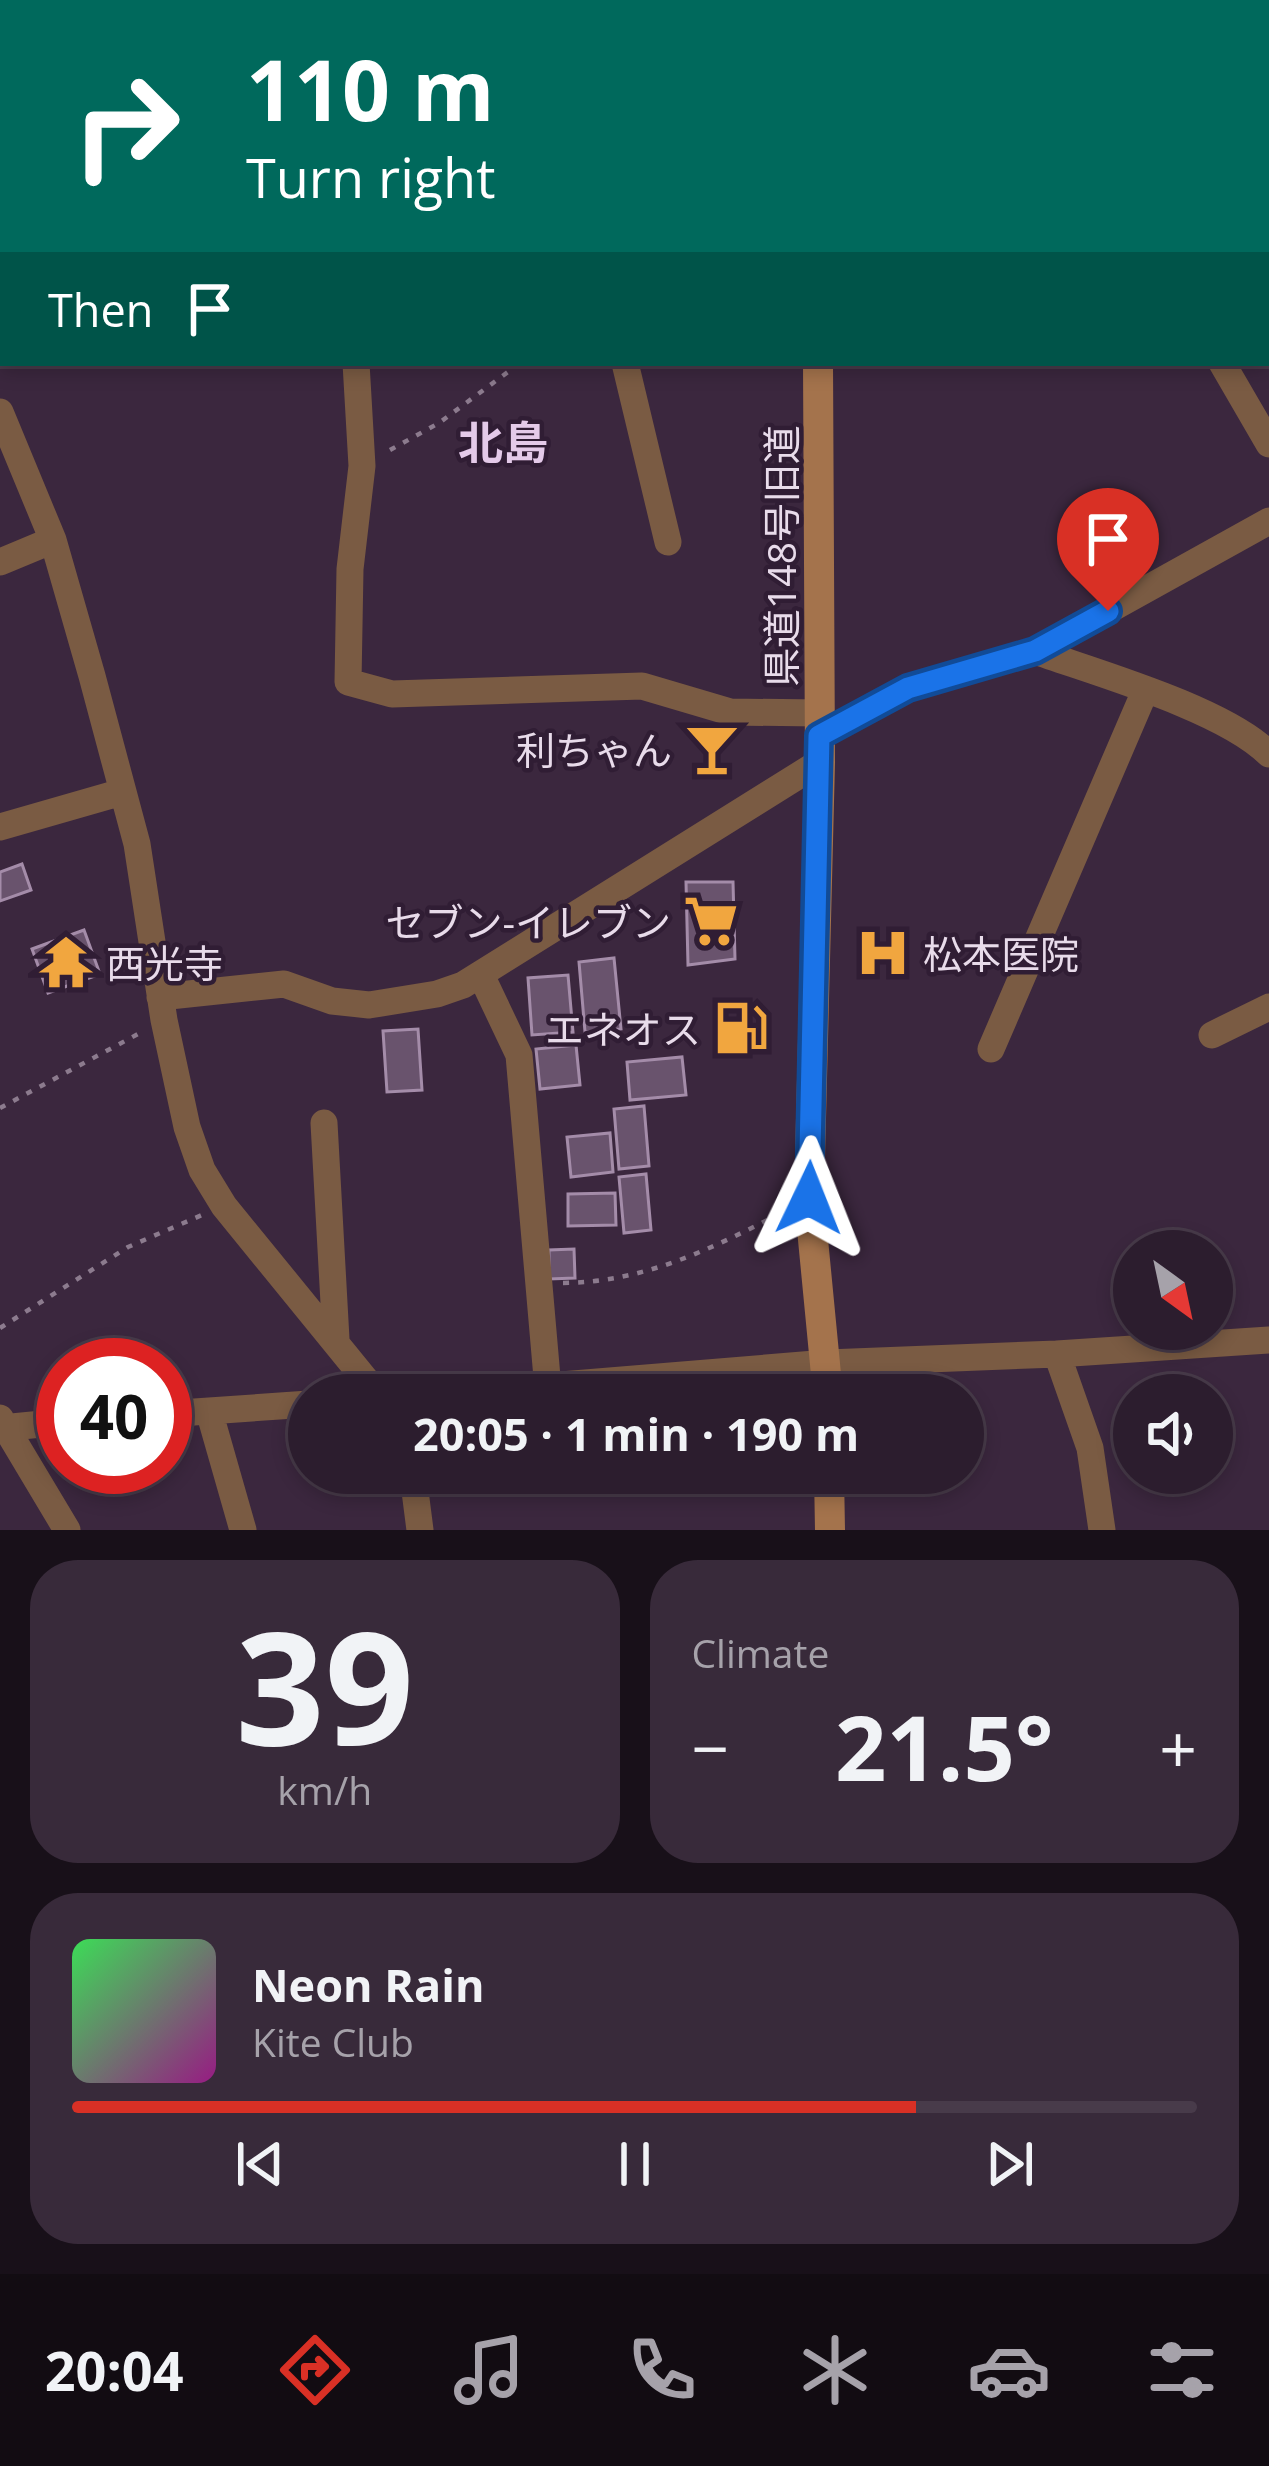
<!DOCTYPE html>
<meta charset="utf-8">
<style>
body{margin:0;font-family:"Open Sans","Noto Sans JP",sans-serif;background:#382a3a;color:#f1f3f6;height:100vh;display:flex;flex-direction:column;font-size:45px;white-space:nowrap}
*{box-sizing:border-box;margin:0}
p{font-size:39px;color:#a6a2aa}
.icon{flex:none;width:66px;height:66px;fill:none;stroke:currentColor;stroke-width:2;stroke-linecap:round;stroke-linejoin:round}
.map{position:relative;height:1530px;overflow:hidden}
.drawer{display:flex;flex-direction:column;gap:30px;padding:30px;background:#181019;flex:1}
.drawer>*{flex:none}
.guide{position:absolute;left:0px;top:0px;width:1269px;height:366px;box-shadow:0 6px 18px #0003,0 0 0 3px #483b4a;background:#00695c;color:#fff;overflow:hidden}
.needle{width:78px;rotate:147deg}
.fabs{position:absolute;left:1113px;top:1230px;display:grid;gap:24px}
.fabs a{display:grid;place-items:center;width:120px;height:120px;border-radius:50%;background:#2c1d2e;box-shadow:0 6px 18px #0003,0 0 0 3px #483b4a;font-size:60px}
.speed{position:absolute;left:36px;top:1338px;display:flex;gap:24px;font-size:60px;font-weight:700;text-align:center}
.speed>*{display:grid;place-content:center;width:156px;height:156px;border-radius:50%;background:#2c1d2e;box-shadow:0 6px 18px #0003,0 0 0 3px #483b4a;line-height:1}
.speed .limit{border:18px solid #d22;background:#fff;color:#111}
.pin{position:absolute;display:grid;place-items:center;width:102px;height:102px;color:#fff;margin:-123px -51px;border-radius:50% 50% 50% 0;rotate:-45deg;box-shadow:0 0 12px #0007}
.pin .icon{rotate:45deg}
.me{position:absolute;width:132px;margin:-66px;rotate:2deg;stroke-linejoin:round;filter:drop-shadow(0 0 9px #0008)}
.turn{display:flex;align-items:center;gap:42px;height:252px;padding:0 48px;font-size:54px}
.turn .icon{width:156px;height:156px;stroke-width:2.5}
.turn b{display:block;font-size:84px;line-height:102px}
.then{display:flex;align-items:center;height:114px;padding:0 48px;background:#0003;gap:24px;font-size:45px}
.big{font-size:90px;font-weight:700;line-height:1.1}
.drawer .card{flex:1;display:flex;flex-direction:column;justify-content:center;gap:18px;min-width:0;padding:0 42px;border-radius:48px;background:#382a3a}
.drawer .dial{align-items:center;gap:0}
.dial b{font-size:156px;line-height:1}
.song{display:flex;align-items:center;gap:36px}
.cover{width:144px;height:144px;border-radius:18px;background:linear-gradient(135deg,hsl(130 70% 55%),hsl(310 70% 35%))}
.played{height:12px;border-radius:6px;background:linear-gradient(90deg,#d93025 75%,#483b4a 75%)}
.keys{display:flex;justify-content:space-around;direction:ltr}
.heat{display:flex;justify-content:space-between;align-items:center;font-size:66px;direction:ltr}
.drawer .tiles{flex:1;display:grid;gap:30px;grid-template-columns:1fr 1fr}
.card:last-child{grid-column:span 2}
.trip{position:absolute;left:288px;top:1374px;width:696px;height:120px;border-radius:60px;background:#2c1d2e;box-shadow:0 6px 18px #0003,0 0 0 3px #483b4a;font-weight:700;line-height:120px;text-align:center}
.dock{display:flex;height:192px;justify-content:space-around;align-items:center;background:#120c12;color:#a6a2aa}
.dock .icon{width:84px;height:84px}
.dock .selected{color:#d93025}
.dock b{font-size:54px;color:#f1f3f6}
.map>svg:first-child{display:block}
</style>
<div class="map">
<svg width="1269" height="1530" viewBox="0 0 1269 1530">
<rect width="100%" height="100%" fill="#3b273e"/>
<!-- building -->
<path fill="#69536d" stroke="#a48ca9" stroke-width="3" d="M22,864L31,890L0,901V872Z
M686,882H733L735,959L688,965Z
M84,930L100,974L48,993L32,949Z
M614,958L621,1029L585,1032L579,962Z
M568,975L573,1032L532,1035L528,978Z
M418,1029L422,1090L387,1092L383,1031Z
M576,1045L580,1085L540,1089L536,1049Z
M682,1057L686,1095L630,1100L627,1062Z
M644,1106L649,1166L619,1169L614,1109Z
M610,1133L613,1172L571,1177L567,1137Z
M646,1174L651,1230L624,1233L619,1177Z
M615,1193L616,1225L568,1226V1194Z
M574,1249L575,1278L549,1279V1250Z"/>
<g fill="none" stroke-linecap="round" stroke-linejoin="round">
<!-- path -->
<path stroke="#8c7b8e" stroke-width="4.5" stroke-dasharray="6 9" stroke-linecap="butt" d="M1248,3L1254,0
M390,450L439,423L520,363
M0,1108L138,1034
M563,1283C645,1282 711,1249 783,1212
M0,1328L128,1247L202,1215"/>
<!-- street -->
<path stroke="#7a5b43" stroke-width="27" d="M101,0L107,3
M964,0L977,3
M1266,77L1269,78
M1266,176L1269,175
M356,363L362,466L350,569L348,682L392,694L642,686L730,712L819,713
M625,363L668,542
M1222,363L1269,444
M0,412L53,540L92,676L137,844L164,1020L187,1127L202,1170L224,1206L378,1395
M0,562L53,540
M1035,651C1097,673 1224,709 1269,754
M819,737L908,688L1035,651L1269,521
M0,827L122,792
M481,975L519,1055L548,1389
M160,997L284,984L332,1001L369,1005L437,994L463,985L820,762
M1212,1035L1269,1007
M991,1049L1145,691
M324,1123L336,1339
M1057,1354L1269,1340
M438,1395L827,1363L1057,1354L1090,1448L1102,1530
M209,1411L243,1530
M165,1414L309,1404
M0,1418L67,1530
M0,1428L63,1422
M408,1473L415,1491L420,1530"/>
<!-- secondary -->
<path stroke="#a4734c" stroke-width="30" d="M817,0V3
M818,363L820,762L809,1198L828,1395
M829,1473L830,1530"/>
</g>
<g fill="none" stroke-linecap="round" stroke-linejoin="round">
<defs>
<path id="route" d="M809,1198L819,736L908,688L1035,651L1108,611"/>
</defs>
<!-- route casing -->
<use href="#route" stroke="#114b97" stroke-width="30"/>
<!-- route -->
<use href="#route" stroke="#1a73e8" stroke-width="21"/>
</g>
<!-- icons -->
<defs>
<symbol id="bar-bare" viewBox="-9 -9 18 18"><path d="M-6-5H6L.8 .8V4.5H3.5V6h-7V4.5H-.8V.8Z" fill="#f1a63f" stroke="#301d34" stroke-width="2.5" paint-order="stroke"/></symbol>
<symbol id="supermarket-bare" viewBox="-9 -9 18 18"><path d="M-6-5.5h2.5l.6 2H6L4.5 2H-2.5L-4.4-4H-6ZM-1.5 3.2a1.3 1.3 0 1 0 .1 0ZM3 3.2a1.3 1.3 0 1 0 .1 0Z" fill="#f1a63f" stroke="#301d34" stroke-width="2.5" paint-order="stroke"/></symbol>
<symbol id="hospital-bare" viewBox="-9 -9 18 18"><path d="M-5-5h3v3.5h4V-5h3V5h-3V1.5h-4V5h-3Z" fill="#f1a63f" stroke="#301d34" stroke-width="2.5" paint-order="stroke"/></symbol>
<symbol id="temple-bare" viewBox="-9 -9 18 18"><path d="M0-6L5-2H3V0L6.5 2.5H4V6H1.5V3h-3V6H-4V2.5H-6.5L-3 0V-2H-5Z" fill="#f1a63f" stroke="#301d34" stroke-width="2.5" paint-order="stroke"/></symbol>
<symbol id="fuel-bare" viewBox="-9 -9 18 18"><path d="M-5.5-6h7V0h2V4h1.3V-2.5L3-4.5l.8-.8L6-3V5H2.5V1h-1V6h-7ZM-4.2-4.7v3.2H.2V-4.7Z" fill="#f1a63f" stroke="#301d34" stroke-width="2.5" paint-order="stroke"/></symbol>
</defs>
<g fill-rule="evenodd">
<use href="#bar-bare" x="674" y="711" width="76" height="76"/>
<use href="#supermarket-bare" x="673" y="883" width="76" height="76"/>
<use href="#hospital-bare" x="845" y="915" width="76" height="76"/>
<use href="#temple-bare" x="28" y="924" width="76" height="76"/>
<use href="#fuel-bare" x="703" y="990" width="76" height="76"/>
</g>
<g text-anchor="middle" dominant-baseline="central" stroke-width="9" stroke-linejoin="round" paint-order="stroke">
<!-- street labels -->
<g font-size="39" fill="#e8dbea" stroke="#301d34">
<text transform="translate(780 556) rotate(-90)">県道148号旧道</text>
</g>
<!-- poi labels -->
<g font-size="39" fill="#e8dbea" stroke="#301d34" text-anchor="end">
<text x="672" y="749">利ちゃん</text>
<text x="671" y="921">セブン-イレブン</text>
<text x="923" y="953" text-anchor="start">松本医院</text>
<text x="106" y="962" text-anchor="start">西光寺</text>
<text x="701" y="1028">エネオス</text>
</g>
<!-- quarter labels -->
<g font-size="45" font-weight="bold" fill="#e4cae9" stroke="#301d34">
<text x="503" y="441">北島</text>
</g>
</g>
</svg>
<div class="fabs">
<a><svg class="needle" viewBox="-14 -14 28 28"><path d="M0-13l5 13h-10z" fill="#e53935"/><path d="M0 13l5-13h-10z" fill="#a6a2aa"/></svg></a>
<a><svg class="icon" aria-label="sound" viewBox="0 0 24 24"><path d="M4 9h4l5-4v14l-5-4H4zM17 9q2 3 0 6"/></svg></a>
</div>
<div class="speed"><div class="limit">40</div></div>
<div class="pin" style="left:1108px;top:611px;background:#d93025"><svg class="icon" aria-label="arrive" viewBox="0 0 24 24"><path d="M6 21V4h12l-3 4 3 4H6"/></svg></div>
<svg class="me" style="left:809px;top:1198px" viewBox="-20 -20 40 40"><path d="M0-17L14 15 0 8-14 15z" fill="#1a73e8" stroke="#fff" stroke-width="4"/></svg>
<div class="trip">20:05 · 1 min · 190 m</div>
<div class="guide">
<div class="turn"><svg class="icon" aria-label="right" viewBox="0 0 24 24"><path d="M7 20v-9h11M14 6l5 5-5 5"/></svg><div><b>110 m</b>Turn right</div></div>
<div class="then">Then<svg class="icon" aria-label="arrive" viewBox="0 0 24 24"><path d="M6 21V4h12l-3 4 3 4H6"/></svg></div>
</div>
</div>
<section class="drawer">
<div class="tiles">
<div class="card dial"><b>39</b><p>km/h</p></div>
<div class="card"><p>Climate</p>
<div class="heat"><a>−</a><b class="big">21.5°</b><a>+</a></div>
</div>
<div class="card">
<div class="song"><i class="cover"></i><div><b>Neon Rain</b><p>Kite Club</p></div></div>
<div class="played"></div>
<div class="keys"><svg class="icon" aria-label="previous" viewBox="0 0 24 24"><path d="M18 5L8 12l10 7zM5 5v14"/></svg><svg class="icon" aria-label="pause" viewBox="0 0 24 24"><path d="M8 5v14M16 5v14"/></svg><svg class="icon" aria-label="next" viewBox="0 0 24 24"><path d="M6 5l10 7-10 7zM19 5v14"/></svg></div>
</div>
</div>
</section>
<nav class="dock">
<b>20:04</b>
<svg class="icon selected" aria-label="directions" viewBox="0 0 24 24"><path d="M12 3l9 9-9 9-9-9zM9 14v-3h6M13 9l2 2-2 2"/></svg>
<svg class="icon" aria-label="music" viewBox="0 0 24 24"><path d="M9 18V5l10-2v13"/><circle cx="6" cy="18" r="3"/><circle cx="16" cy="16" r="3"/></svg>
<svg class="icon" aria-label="phone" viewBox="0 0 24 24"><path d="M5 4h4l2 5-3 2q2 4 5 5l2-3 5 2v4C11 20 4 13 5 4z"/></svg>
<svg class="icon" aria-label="climate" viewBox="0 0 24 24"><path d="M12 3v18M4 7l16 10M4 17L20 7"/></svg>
<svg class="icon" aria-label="car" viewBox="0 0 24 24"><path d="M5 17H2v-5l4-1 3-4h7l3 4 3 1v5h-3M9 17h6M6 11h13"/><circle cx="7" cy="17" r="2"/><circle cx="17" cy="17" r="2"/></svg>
<svg class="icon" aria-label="filters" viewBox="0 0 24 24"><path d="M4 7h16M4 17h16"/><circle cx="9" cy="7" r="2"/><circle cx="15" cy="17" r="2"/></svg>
</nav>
